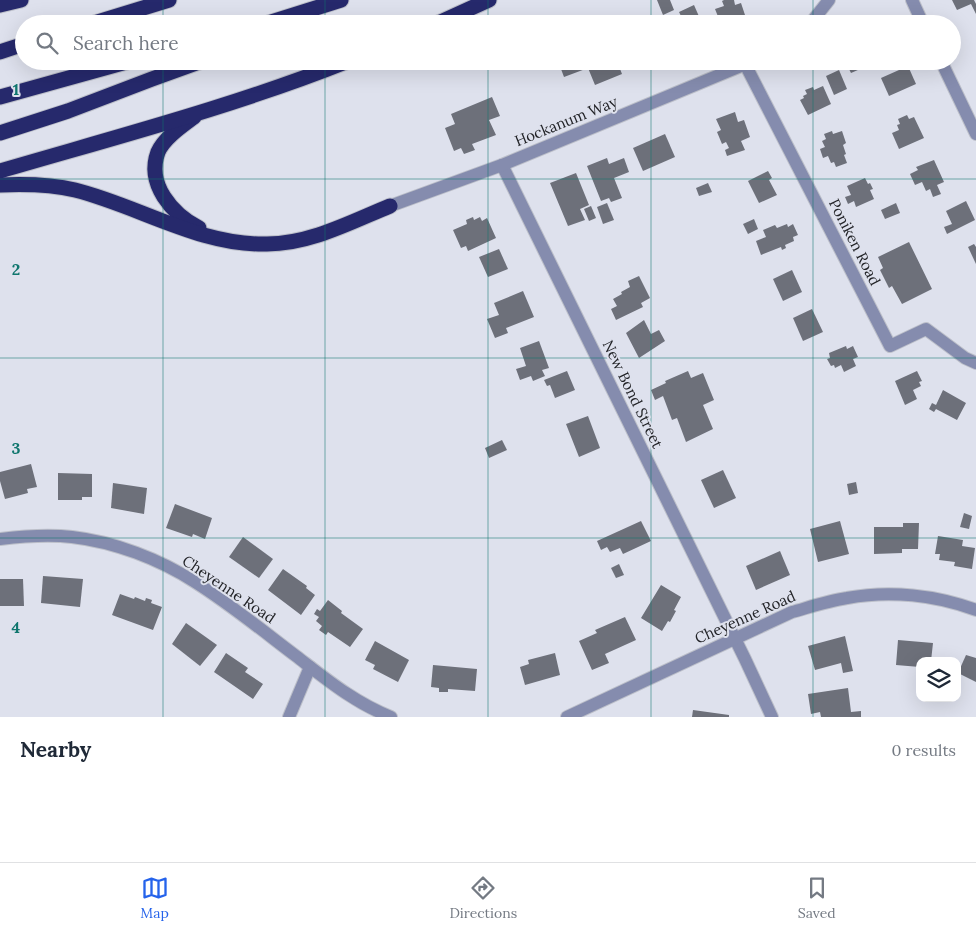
<!DOCTYPE html>
<html lang="en">
<head>
<meta charset="utf-8">
<style>
  body { margin:0; font-family:Lora,serif; background:#f6f6f7; color:#1f2937 }
  .controls { position:absolute; right:15px; bottom:15px; display:grid; overflow:hidden; border-radius:10px; box-shadow:0 5px 20px #0002 }
  .controls button { width:45px; height:45px; display:grid; place-items:center; padding:0; border:0; border-bottom:1px solid #e0e1e3; background:#fff; color:#1f2937; font:25px sans-serif }
  .list { margin:0; padding:0; list-style:none }
  h2 { display:flex; justify-content:space-between; align-items:center; height:65px; margin:0; padding:0 20px; font-size:21px }
  h2 small { font-size:16px; font-weight:400; color:#747a83 }
  .icon { flex:none; width:28px; height:28px; fill:none; stroke:currentColor; stroke-width:2; stroke-linecap:round; stroke-linejoin:round }
  .map { position:relative; flex:none; width:976px; height:717px; overflow:hidden }
  .search { position:absolute; background:#fff; box-shadow:0 5px 20px #0002; left:15px; right:15px; top:15px; height:55px; display:flex; align-items:center; gap:12px; box-sizing:border-box; padding:0 18px; border-radius:28px; color:#747a83; font-size:19px }
  .sheet { height:145px; background:#fff }
  nav { display:flex; justify-content:space-around; align-items:center; box-sizing:border-box; height:70px; border-top:1px solid #e0e1e3; background:#fff; font-size:14px; color:#747a83 }
  nav a { display:grid; justify-items:center; gap:2px }
  nav .on { color:#2563eb }
  .map>svg:first-child { display:block }
  .building { fill:#6d707a }
  .lines { fill:none; stroke-linecap:round; stroke-linejoin:round }
  .minor-casing { stroke:#bcbfc9; stroke-width:14 }
  .highway-casing { stroke:#bcbfc9; stroke-width:17 }
  .minor { stroke:#858cae; stroke-width:12 }
  .highway { stroke:#26296c; stroke-width:15 }
  .grid { fill:none; stroke:#0f766e; stroke-width:1; stroke-opacity:0.55 }
  .labels { text-anchor:middle; dominant-baseline:central; stroke-width:4; stroke-linejoin:round; paint-order:stroke }
  .street-label { font-size:15px; fill:#222327; stroke:#dee1ed }
  .grid-label { font-size:16px; text-anchor:middle; font-weight:bold; fill:#0f766e; stroke:#dee1ed; stroke-width:4; stroke-linejoin:round; paint-order:stroke }
</style>
</head>
<body>
<div class="map">
<svg width="976" height="717" viewBox="0 0 976 717">
  <rect width="100%" height="100%" fill="#dee1ed"/>
  <!-- building -->
  <g class="building">
    <polygon points="657,0 670,0 674,10 663,15"/>
    <polygon points="724,0 734,0 735,5 741,3 745,15 740,17 743,24 721,24 715,9 724,6 722,1"/>
    <polygon points="952,0 974,0 976,4 976,14 971,4 957,10"/>
    <polygon points="694,5 701,21 705,19 708,24 685,24 679,12"/>
    <polygon points="877,17 878,21 881,20 883,24 871,24 869,20"/>
    <polygon points="558,61 617,61 622,74 595,85 588,68 564,77"/>
    <polygon points="845,61 865,61 867,66 851,73"/>
    <polygon points="908,66 916,84 889,96 881,78"/>
    <polygon points="839,70 847,89 834,95 826,76"/>
    <polygon points="823,86 831,104 808,115 800,100 804,98 803,96 807,94 805,90 813,87 814,90"/>
    <polygon points="492,97 500,116 489,120 496,135 472,144 475,150 464,154 461,148 454,151 445,128 455,124 451,114"/>
    <polygon points="735,112 738,122 744,120 750,137 741,141 745,150 727,156 725,150 729,148 726,142 722,144 717,132 721,130 716,119"/>
    <polygon points="907,115 909,119 914,117 924,138 899,149 892,133 899,130 897,125 900,124 898,119"/>
    <polygon points="832,131 833,134 842,131 846,143 843,145 846,154 844,155 847,163 836,167 834,162 831,163 828,156 823,158 820,149 825,147 822,141 826,139 824,134"/>
    <polygon points="665,134 675,157 643,171 633,148"/>
    <polygon points="607,158 609,164 624,158 629,172 614,178 622,198 611,202 609,198 601,201 587,166"/>
    <polygon points="934,160 944,182 937,185 941,194 933,197 930,189 926,191 922,182 915,185 910,174 918,170 916,167"/>
    <polygon points="768,171 772,178 769,180 777,195 759,203 748,181"/>
    <polygon points="576,173 589,205 580,209 585,220 568,226 550,183"/>
    <polygon points="865,178 868,184 870,183 873,189 870,190 874,199 856,207 854,201 848,204 845,197 851,195 847,186"/>
    <polygon points="708,183 712,192 699,196 696,188"/>
    <polygon points="966,201 975,220 947,234 944,227 952,224 946,211"/>
    <polygon points="607,203 614,220 603,224 597,207"/>
    <polygon points="896,203 900,213 885,219 881,210"/>
    <polygon points="591,206 596,218 589,221 584,209"/>
    <polygon points="473,217 474,220 480,217 482,221 487,218 496,238 468,251 466,246 461,248 453,230 467,224 466,220"/>
    <polygon points="754,219 758,229 748,234 743,224"/>
    <polygon points="787,224 788,227 793,224 798,235 793,237 794,241 785,245 786,248 782,250 781,247 761,255 756,241 766,237 763,230 775,225 777,228"/>
    <polygon points="909,242 932,289 902,304 892,286 889,288 880,270 883,268 878,257"/>
    <polygon points="974,244 976,247 976,264 968,247"/>
    <polygon points="499,249 508,269 488,277 479,257"/>
    <polygon points="792,270 802,292 783,301 773,279"/>
    <polygon points="639,276 650,298 641,303 643,307 616,320 611,309 617,306 613,299 622,294 621,292 630,287 628,281"/>
    <polygon points="523,291 534,317 506,328 508,333 495,338 487,319 499,315 494,303"/>
    <polygon points="812,309 823,332 803,341 793,318"/>
    <polygon points="644,320 651,334 659,330 665,341 639,358 626,333"/>
    <polygon points="539,341 549,368 542,370 545,376 533,381 531,376 520,380 516,369 526,366 520,348"/>
    <polygon points="846,346 847,349 853,346 858,357 853,359 856,366 844,372 841,365 835,368 834,365 831,366 827,359 830,358 829,353"/>
    <polygon points="567,371 575,390 555,398 550,385 547,386 544,380"/>
    <polygon points="688,371 691,378 703,373 714,400 703,405 713,429 686,442 677,418 672,420 663,396 655,400 651,390 666,383 665,381"/>
    <polygon points="917,371 922,381 919,382 921,386 913,390 917,399 905,405 895,381"/>
    <polygon points="943,390 966,403 957,420 936,409 934,412 929,409 932,403 936,405"/>
    <polygon points="588,416 600,448 579,457 566,424"/>
    <polygon points="502,440 507,450 489,458 485,448"/>
    <polygon points="31,464 37,487 27,489 28,493 5,499 0,481 0,472"/>
    <polygon points="723,470 736,498 714,508 701,480"/>
    <polygon points="58,473 92,474 92,497 82,497 82,500 58,500"/>
    <polygon points="856,482 858,493 849,495 847,484"/>
    <polygon points="113,483 147,488 144,514 111,508"/>
    <polygon points="175,504 212,518 205,539 193,534 192,537 166,528"/>
    <polygon points="964,513 972,516 969,529 960,527"/>
    <polygon points="641,521 651,541 623,554 620,548 610,552 607,547 601,550 597,541"/>
    <polygon points="840,521 849,554 818,562 810,529"/>
    <polygon points="903,523 919,523 918,549 902,549 902,553 874,554 874,527 903,527"/>
    <polygon points="938,536 963,540 962,546 975,548 972,569 954,566 955,562 939,560 940,554 935,554"/>
    <polygon points="243,537 273,559 259,578 229,557"/>
    <polygon points="780,551 790,575 756,590 746,566"/>
    <polygon points="619,564 624,575 616,578 611,568"/>
    <polygon points="283,569 307,586 306,588 315,595 301,615 268,590"/>
    <polygon points="43,576 83,579 80,607 41,603"/>
    <polygon points="0,579 23,579 24,606 0,606"/>
    <polygon points="661,585 681,597 674,610 676,611 670,622 668,621 662,631 641,618"/>
    <polygon points="120,594 134,599 135,597 145,601 146,598 152,600 151,603 162,607 153,630 112,615"/>
    <polygon points="328,600 342,611 341,613 363,629 350,647 328,632 326,635 319,630 322,626 316,621 319,617 314,614 317,609 320,611"/>
    <polygon points="625,617 636,640 605,654 609,663 592,670 579,641 597,633 595,630"/>
    <polygon points="186,623 217,645 200,666 172,644"/>
    <polygon points="845,636 853,671 843,673 841,663 815,670 808,646"/>
    <polygon points="898,640 933,643 931,661 920,661 920,667 896,665"/>
    <polygon points="375,641 409,660 398,682 373,669 375,665 365,660"/>
    <polygon points="226,653 248,668 245,672 263,684 253,699 214,672"/>
    <polygon points="555,653 560,675 525,685 520,667 529,664 528,660"/>
    <polygon points="966,655 976,658 976,682 958,673"/>
    <polygon points="433,665 477,669 475,691 448,689 448,692 439,692 439,688 431,687"/>
    <polygon points="848,688 851,712 861,711 861,717 821,717 820,712 811,714 808,694"/>
    <polygon points="693,710 729,715 729,717 692,717"/>
  </g>
  <g class="lines">
    <!-- minor casing -->
    <g class="minor-casing">
      <g id="minor">
        <polyline points="912,0 923,24"/>
        <polyline points="810,24 829,0"/>
        <polyline points="941,61 976,134"/>
        <polyline points="745,64 890,346 926,329 965,358 976,363"/>
        <polyline points="502,165 745,659 772,717"/>
        <polyline points="390,206 502,165 753,61"/>
        <path d="M0 539C24 536 48 534 72 537 115 542 159 559 195 582 230 604 263 631 296 656 326 679 355 703 391 717"/>
        <polyline points="289,717 310,667"/>
        <path d="M567 717 792 612C810 607 828 601 847 598 890 590 936 595 976 610"/>
      </g>
    </g>
    <!-- highway casing -->
    <g class="highway-casing">
      <g id="highway">
        <polyline points="0,5 21,0"/>
        <polyline points="91,24 169,0"/>
        <polyline points="265,24 341,0"/>
        <polyline points="436,24 489,0"/>
        <polyline points="0,52 24,44"/>
        <polyline points="0,97 130,61"/>
        <path d="M194 117C182 126 164 138 158 152 146 184 172 214 199 228"/>
        <polyline points="0,133 68,111 152,79 202,61"/>
        <path d="M0 171C116 137 235 106 348 61"/>
        <path d="M0 185C25 184 50 184 75 190 139 206 200 246 267 244 310 244 351 222 390 206"/>
      </g>
    </g>
    <!-- minor -->
    <use href="#minor" class="minor"/>
    <!-- highway -->
    <use href="#highway" class="highway"/>
  </g>
  <!-- grid -->
  <path class="grid" d="M163 0V24M325 0V24M488 0V24M651 0V24M813 0V24M163 61V717M325 61V717M488 61V717M651 61V717M813 61V717M0 179H976M0 358H976M0 538H976"/>
  <g class="labels">
    <!-- street labels -->
    <g class="street-label">
      <text transform="translate(566 121) rotate(-22)">Hockanum Way</text>
      <text transform="translate(855 242) rotate(63)">Poniken Road</text>
      <text transform="translate(633 394) rotate(64)">New Bond Street</text>
      <text transform="translate(229 589) rotate(34)">Cheyenne Road</text>
      <text transform="translate(745 617) rotate(-24)">Cheyenne Road</text>
    </g>
  </g>
  <g class="grid-label">
    <text x="16" y="95">1</text>
    <text x="16" y="275">2</text>
    <text x="16" y="454">3</text>
    <text x="16" y="633">4</text>
  </g>
</svg>
<div class="controls">
<button><svg class="icon" aria-label="layers" viewBox="0 0 24 24"><path d="M12 4l9 5-9 5-9-5zM3 14l9 5 9-5"/></svg></button>
</div>
<div class="search"><svg class="icon" aria-label="search" viewBox="0 0 24 24"><circle cx="10" cy="10" r="6"/><path d="M15 15l6 6"/></svg>Search here</div>
</div>
<section class="sheet">
<h2>Nearby<small>0 results</small></h2>
<ul class="list">
</ul>
</section>
<nav>
<a class="on"><svg class="icon" aria-label="map" viewBox="0 0 24 24"><path d="M3 6l6-2 6 2 6-2v14l-6 2-6-2-6 2zM9 4v14M15 6v14"/></svg>Map</a>
<a><svg class="icon" aria-label="directions" viewBox="0 0 24 24"><path d="M12 3l9 9-9 9-9-9zM9 14v-3h6M13 9l2 2-2 2"/></svg>Directions</a>
<a><svg class="icon" aria-label="saved" viewBox="0 0 24 24"><path d="M7 4h10v16l-5-4-5 4z"/></svg>Saved</a>
</nav>
</body>
</html>
